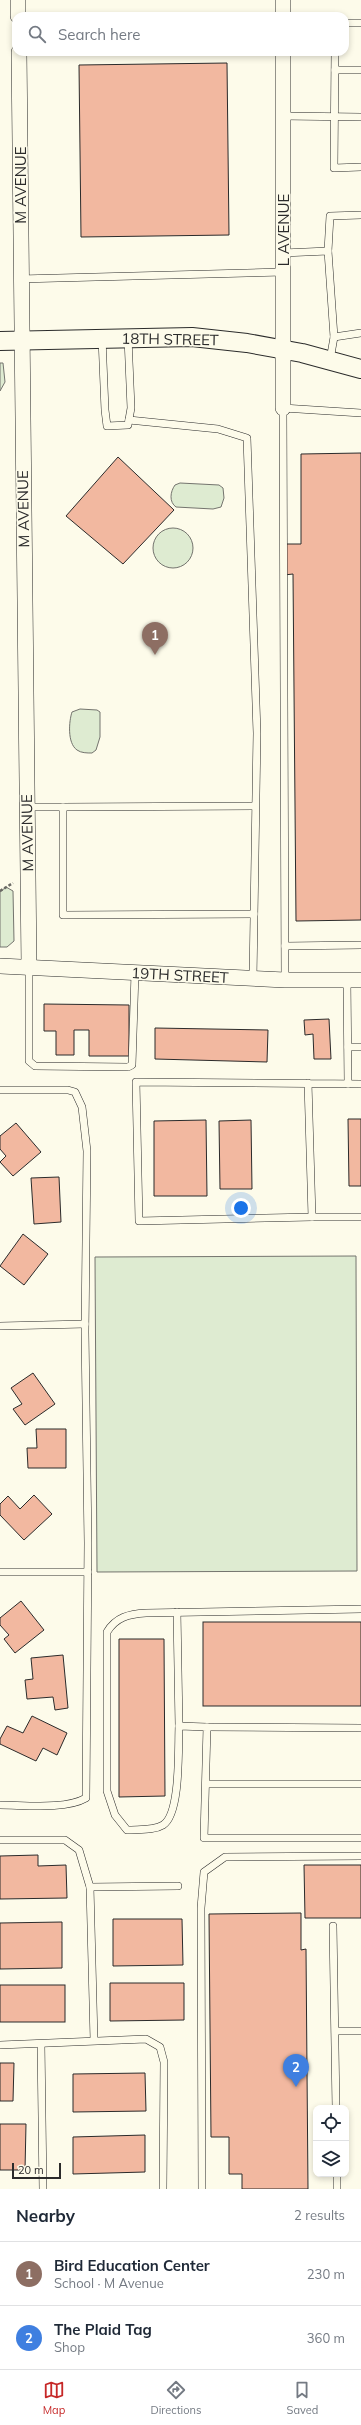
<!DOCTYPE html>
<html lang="en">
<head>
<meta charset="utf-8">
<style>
  body { margin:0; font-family:Mulish,sans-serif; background:#f6f6f7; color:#1f2937 }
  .controls { position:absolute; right:12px; bottom:12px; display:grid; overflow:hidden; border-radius:8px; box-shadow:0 2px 6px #0003 }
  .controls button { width:36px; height:36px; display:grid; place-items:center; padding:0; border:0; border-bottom:1px solid #e0e1e3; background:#fff; color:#1f2937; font:20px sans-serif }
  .scale { position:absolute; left:12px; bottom:10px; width:49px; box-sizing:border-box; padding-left:4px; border:2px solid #2b2b2b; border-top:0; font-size:11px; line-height:14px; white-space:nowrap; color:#2b2b2b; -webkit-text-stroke:3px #fdfbea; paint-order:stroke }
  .you { position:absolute; left:241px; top:1208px; width:14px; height:14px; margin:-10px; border:3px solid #fff; border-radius:50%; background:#1a73e8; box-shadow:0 0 0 6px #1a73e833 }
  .badge { display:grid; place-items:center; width:26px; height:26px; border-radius:50%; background:#c62828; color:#fff; font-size:13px; font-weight:700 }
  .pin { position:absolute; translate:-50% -33px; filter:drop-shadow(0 1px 2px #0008) }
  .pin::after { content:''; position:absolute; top:21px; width:14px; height:12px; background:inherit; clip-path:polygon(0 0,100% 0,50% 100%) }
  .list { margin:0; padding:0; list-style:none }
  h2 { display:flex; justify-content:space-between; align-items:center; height:52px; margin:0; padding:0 16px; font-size:17px }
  h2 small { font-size:13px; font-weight:400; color:#747a83 }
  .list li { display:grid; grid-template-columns:26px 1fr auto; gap:12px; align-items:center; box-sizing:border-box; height:64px; padding:0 16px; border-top:1px solid #e0e1e3 }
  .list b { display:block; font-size:15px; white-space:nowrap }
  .list p { margin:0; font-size:13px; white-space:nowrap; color:#747a83 }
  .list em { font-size:13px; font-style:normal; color:#747a83 }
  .icon { flex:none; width:22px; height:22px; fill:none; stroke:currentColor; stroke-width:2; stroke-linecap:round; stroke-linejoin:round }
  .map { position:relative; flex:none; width:361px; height:2189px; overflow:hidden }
  .search { position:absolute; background:#fff; box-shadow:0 2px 6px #0003; left:12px; right:12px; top:12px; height:44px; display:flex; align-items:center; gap:10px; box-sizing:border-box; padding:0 14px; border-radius:12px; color:#747a83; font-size:15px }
  .sheet { height:180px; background:#fff }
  nav { display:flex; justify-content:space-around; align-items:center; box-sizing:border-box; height:56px; border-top:1px solid #e0e1e3; background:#fff; font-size:11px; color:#747a83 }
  nav a { display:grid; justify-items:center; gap:2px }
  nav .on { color:#c62828 }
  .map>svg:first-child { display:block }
  .green { fill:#deebd1; stroke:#74746e }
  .building { fill:#f2b8a0; stroke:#2b2b2b }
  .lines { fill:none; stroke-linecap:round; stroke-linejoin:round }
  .service-casing { stroke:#2b2b2b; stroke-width:8 }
  .minor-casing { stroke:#2b2b2b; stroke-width:16 }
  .tertiary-casing { stroke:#2b2b2b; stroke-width:20 }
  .path { stroke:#6a6964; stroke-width:2.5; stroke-dasharray:3 2; stroke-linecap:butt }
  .service { stroke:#fdfbea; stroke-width:7 }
  .minor { stroke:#fdfbea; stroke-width:15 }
  .tertiary { stroke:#fdfbea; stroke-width:18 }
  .labels { text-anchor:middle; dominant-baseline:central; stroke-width:3; stroke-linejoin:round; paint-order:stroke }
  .street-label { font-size:15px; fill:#2b2b2b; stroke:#fdfbea }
</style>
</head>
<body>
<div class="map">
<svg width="361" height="2189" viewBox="0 0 361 2189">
  <rect width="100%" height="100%" fill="#fdfbea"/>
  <!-- green -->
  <g class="green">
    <polygon points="0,363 3,363 5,382 0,391"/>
    <path d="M180 483 219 485 223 488 224 498 221 507 213 509 176 507C169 502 170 492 175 485Z"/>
    <circle cx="173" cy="548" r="20"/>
    <path d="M80 709 97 710 100 712V737L96 750 92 753C87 753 81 753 77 750 67 743 69 721 72 712Z"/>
    <polygon points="6,887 13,891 14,941 7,947 0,947 0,892"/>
    <polygon points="356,1256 357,1571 97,1572 95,1257"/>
  </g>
  <!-- building -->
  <g class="building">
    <polygon points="227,63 229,235 81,237 79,65"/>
    <polygon points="361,453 361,920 296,921 293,574 284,575 284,544 301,544 301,454"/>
    <polygon points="118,457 174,510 123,564 66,516"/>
    <polygon points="44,1004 129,1005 129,1056 89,1056 89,1030 74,1030 74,1055 56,1055 56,1031 44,1031"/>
    <polygon points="329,1019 331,1059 314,1059 313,1034 305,1035 304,1020"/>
    <polygon points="155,1028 268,1030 267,1062 155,1059"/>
    <polygon points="348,1119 361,1119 361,1186 349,1186"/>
    <polygon points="206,1120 207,1196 154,1196 154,1121"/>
    <polygon points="251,1120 252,1189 220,1189 219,1121"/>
    <polygon points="16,1123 41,1152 13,1176 0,1162 6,1156 0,1149 0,1136"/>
    <polygon points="59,1177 61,1222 34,1224 31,1178"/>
    <polygon points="23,1234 48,1254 24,1285 0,1266"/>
    <polygon points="33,1373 55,1404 25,1425 13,1409 22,1404 11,1388"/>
    <polygon points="36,1429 66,1429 66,1468 28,1468 27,1448 37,1448"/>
    <polygon points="34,1495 52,1514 24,1540 0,1515 0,1504 8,1496 20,1509"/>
    <polygon points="21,1601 44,1630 15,1653 4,1639 9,1635 0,1625 0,1618"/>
    <rect x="203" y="1622" width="158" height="84"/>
    <polygon points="119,1639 164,1639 165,1796 119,1797"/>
    <polygon points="63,1655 68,1708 55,1710 53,1697 27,1699 25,1680 33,1679 31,1658"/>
    <polygon points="32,1716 67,1733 57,1755 43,1748 36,1761 0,1744 0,1739 7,1726 23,1733"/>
    <polygon points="38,1855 38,1866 66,1865 67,1898 0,1899 0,1856"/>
    <polygon points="304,1865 361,1865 361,1918 305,1918"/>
    <polygon points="301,1913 301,1950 306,1949 308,2189 242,2189 242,2174 229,2174 229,2137 211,2137 209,1914"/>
    <polygon points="113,1919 182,1919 183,1965 113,1966"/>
    <polygon points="62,1922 62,1968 0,1969 0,1923"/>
    <polygon points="110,1983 184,1983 184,2020 110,2021"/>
    <rect x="0" y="1985" width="65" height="37"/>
    <polygon points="0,2063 14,2063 13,2101 0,2101"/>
    <polygon points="145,2073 146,2111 73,2112 73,2074"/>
    <polygon points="0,2124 26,2124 25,2170 0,2170"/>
    <polygon points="145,2135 145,2172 73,2174 73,2137"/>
  </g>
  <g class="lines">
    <!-- service casing -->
    <g class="service-casing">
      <g id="service">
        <polyline points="345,23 361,23"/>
        <polyline points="335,52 334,168 361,167"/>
        <polyline points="335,70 361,70"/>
        <polyline points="283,116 361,117"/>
        <polyline points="328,251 330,216 361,215"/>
        <polyline points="283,253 328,251 334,337 330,360"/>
        <polyline points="20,279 283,272"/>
        <polyline points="334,337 361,333"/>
        <polyline points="102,338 105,410 107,426 128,425 131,408 128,338"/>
        <polyline points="129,420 218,429 247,438 257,733 253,978"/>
        <polyline points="27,807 63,807"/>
        <polyline points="254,914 63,915 63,807 254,806"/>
        <polyline points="285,946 361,945"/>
        <polyline points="29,966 29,1061 35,1066 128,1067 132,1065 135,973"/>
        <polyline points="285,980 283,408 361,413"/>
        <polyline points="347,980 348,1084"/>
        <polyline points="348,1047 361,1047"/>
        <polyline points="308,1083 312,1217 139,1221 136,1082 361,1084"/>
        <path d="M0 1090H68L75 1092 82 1107 87 1151 85 1332 88 1543 86 1798C65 1810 24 1805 0 1805"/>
        <polyline points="312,1217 361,1217"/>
        <polyline points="0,1326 85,1324"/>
        <polyline points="0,1572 88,1572"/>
        <path d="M361 1609 146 1613C129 1614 116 1617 107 1632V1791L115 1815 127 1830C139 1829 153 1831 163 1825 181 1814 178 1747 179 1726L207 1727 204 1838H361"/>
        <polyline points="177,1612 179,1726"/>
        <polyline points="207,1727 361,1728"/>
        <polyline points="206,1784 361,1784"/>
        <polyline points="0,1840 65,1840 79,1850 90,1887 94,2040"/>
        <polyline points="90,1887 178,1886"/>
        <polyline points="333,1926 336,2108"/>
        <polyline points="336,2031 361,2031"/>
        <polyline points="41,2044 43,2189"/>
        <polyline points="0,2045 146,2039 160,2047 164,2062 163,2189"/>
        <polyline points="337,2174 337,2189"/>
        <polyline points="202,2189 201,1908 204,1872 225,1857 361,1856"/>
      </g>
    </g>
    <!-- minor casing -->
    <g class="minor-casing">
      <g id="minor">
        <polyline points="18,0 18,16"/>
        <polyline points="283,0 283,16"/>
        <polyline points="19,52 29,966"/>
        <polyline points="283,52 283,408"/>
        <polyline points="0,966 285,980 361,980"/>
      </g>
    </g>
    <!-- tertiary casing -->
    <g class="tertiary-casing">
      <polyline id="tertiary" points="0,341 192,337 247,343 302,353 361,369"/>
    </g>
    <!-- path -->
    <polyline class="path" points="0,891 13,883"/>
    <!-- service -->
    <use href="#service" class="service"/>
    <!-- minor -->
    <use href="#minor" class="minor"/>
    <!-- tertiary -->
    <use href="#tertiary" class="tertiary"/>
  </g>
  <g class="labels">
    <!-- street labels -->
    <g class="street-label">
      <text transform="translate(20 185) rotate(-90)">M AVENUE</text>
      <text transform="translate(283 230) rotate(-90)">L AVENUE</text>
      <text transform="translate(170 339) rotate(1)">18TH STREET</text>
      <text transform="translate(23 509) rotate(-91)">M AVENUE</text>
      <text transform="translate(27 833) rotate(-91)">M AVENUE</text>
      <text transform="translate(180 975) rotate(3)">19TH STREET</text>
    </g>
  </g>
</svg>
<div class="controls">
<button><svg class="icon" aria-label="locate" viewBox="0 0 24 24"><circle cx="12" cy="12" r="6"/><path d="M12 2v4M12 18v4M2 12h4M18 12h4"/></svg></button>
<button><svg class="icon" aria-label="layers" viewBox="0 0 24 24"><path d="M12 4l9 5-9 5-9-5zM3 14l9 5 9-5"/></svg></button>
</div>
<div class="scale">20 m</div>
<div class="you"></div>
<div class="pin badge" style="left:155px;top:655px;background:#8d6e63">1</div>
<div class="pin badge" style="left:296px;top:2087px;background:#3f7fe0">2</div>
<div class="search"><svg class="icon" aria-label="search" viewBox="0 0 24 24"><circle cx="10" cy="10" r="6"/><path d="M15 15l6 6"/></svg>Search here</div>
</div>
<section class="sheet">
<h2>Nearby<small>2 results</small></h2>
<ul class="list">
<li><span class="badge" style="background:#8d6e63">1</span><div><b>Bird Education Center</b><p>School · M Avenue</p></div><em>230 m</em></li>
<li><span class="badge" style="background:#3f7fe0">2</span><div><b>The Plaid Tag</b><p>Shop</p></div><em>360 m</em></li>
</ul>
</section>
<nav>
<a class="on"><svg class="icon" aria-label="map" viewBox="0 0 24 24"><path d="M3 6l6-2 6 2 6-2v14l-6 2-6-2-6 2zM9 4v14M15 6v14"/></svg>Map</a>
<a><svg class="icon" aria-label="directions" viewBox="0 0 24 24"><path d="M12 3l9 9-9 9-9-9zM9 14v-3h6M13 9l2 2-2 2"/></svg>Directions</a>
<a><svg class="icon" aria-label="saved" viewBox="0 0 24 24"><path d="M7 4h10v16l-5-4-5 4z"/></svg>Saved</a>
</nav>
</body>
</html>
